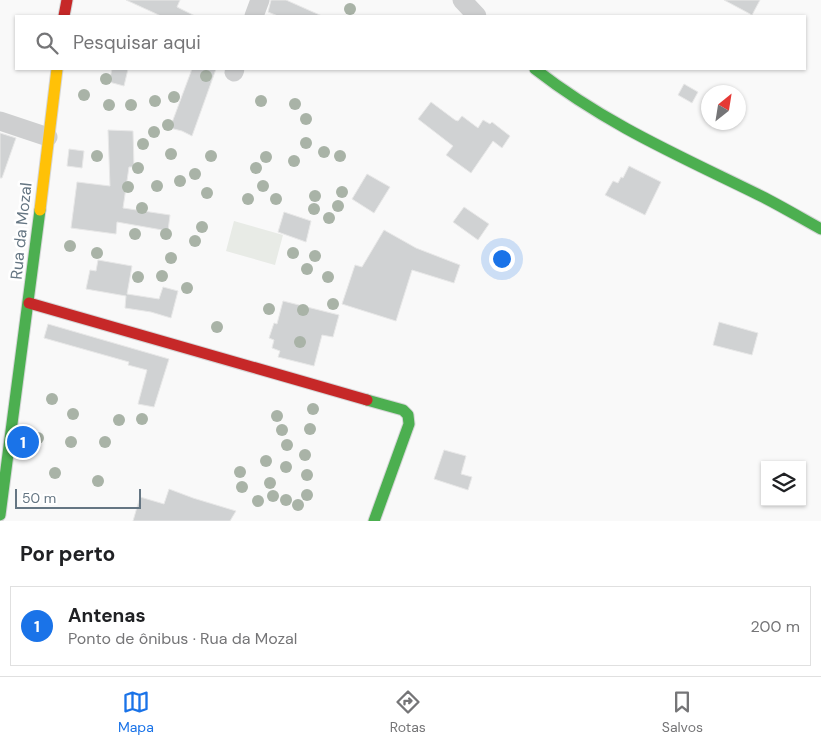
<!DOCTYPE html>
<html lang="pt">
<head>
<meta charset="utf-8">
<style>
  body { margin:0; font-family:"DM Sans",sans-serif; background:#f2f2f2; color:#202124 }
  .controls { position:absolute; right:15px; bottom:15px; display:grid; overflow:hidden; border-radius:0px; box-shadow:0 1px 4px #0004 }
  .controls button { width:45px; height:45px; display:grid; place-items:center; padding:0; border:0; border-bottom:1px solid #e0e0e0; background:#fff; color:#202124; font:25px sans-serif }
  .compass { position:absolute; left:701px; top:85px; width:45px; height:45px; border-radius:50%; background:#fff; box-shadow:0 1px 4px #0004; rotate:30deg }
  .scale { position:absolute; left:15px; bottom:12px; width:126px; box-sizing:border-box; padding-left:5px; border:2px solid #657683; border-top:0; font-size:14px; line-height:18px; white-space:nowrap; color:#657683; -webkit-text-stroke:4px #fff; paint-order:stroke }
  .you { position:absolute; left:501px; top:258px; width:18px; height:18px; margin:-12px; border:4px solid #fff; border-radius:50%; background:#1a73e8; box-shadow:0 0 0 8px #1a73e833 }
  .badge { display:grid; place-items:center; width:32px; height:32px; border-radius:50%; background:#1a73e8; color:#fff; font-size:16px; font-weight:700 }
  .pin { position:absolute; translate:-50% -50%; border:2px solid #fff; box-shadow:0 1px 5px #0006 }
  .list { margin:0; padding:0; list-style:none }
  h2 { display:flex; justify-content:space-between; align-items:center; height:65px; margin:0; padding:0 20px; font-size:21px }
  h2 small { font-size:16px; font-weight:400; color:#757577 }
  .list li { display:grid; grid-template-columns:32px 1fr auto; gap:15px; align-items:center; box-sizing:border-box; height:80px; margin:0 10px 10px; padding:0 10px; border:1px solid #e0e0e0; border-radius:0px }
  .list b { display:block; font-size:19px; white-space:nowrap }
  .list p { margin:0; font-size:16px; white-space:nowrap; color:#757577 }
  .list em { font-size:16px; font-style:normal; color:#757577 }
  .icon { flex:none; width:28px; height:28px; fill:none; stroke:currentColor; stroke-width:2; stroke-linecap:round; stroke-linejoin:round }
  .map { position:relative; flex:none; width:821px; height:521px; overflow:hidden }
  .search { position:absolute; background:#fff; box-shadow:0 1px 4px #0004; left:15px; right:15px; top:15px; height:55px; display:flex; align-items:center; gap:12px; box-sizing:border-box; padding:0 18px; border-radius:0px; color:#757577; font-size:19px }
  .sheet { height:155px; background:#fff }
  nav { display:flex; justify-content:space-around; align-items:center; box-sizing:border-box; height:70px; border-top:1px solid #e0e0e0; background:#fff; font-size:14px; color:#757577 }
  nav a { display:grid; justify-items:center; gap:2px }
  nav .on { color:#1a73e8 }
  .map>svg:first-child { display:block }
  .green { fill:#e8ebe6 }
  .building { fill:#d0d2d3; stroke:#e8e8e8 }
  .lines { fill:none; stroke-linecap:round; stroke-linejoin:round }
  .fast-casing { stroke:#d5d6d7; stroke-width:13 }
  .slow-casing { stroke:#d5d6d7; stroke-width:13 }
  .jam-casing { stroke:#d5d6d7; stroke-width:13 }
  .street { stroke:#cecfd0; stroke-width:19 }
  .fast { stroke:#4caf50; stroke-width:11 }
  .slow { stroke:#ffc107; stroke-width:11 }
  .jam { stroke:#c62828; stroke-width:11 }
  .tree { fill:#a9b3a7 }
  .labels { text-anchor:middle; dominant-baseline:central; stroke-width:5; stroke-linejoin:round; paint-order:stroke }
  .street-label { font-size:16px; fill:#657683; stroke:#fff }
</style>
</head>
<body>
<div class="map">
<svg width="821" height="521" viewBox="0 0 821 521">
  <rect width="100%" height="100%" fill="#f9f9f9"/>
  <!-- green -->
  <polygon class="green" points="234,221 283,235 275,265 226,251"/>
  <!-- building -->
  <g class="building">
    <polygon points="126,0 180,0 177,7 195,16 161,16"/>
    <polygon points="271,0 286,0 322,16 278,16 268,12"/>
    <polygon points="724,0 760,0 752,15"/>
    <polygon points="112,69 128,69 124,86 109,82"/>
    <polygon points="192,69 216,69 192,136 182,131 170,128"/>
    <polygon points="684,84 698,92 692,103 678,95"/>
    <polygon points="431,102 455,120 458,121 462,116 478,128 483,120 490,124 492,122 510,136 502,148 493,141 471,173 446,155 453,146 418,119"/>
    <polygon points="108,130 133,131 134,167 129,167 123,208 170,215 168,231 117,222 116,234 71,228 77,182 110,186"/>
    <polygon points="0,133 16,138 2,178 0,178"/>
    <polygon points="69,149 84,151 82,168 67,166"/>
    <polygon points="629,166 661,182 645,215 605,195 613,181 618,183 621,177 623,178"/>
    <polygon points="367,174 390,187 374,213 352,199"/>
    <polygon points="464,207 489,224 478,240 453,222"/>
    <polygon points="284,212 311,221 306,242 278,232"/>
    <polygon points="384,230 416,248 460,265 454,283 412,270 396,321 342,304 355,265 362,267"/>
    <polygon points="98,260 132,266 127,294 159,299 163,287 178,291 171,318 151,312 125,308 126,296 86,289 90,270 96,271"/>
    <polygon points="283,301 339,315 333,337 322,335 314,366 278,357 280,351 272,348 274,340 269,338 274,323 277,324"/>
    <polygon points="719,322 758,333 752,355 713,345"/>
    <polygon points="48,324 169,359 154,407 138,404 147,370 128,365 129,362 44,338"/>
    <polygon points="444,450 466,456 461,474 472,477 468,490 434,479"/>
    <polygon points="169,489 193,498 236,511 230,521 133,521 140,497 164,504"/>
  </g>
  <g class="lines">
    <!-- fast casing -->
    <g class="fast-casing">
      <g id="fast">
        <path d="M535 69C607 125 680 156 761 196 781 206 801 218 821 229"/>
        <polyline points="367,400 403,410 408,415 409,424 374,521"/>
        <polyline points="0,515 40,210"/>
      </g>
    </g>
    <!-- slow casing -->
    <g class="slow-casing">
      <polyline id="slow" points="40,210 57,69"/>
    </g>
    <!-- jam casing -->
    <g class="jam-casing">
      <g id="jam">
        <polyline points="64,16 67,0"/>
        <polyline points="29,303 367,400"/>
      </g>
    </g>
    <!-- street -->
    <g class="street">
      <polyline points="462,0 477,16"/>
      <polyline points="254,16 260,0"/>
      <polyline points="234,72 235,69"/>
      <polyline points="0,121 48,137"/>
    </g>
    <!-- fast -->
    <use href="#fast" class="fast"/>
    <!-- slow -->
    <use href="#slow" class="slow"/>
    <!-- jam -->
    <use href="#jam" class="jam"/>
  </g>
  <!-- trees -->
  <g class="tree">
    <circle cx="350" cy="9" r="6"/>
    <circle cx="206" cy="76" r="6"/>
    <circle cx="106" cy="79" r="6"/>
    <circle cx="84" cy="95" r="6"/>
    <circle cx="174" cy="97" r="6"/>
    <circle cx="155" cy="101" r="6"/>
    <circle cx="261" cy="101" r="6"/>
    <circle cx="295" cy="104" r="6"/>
    <circle cx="109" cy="105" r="6"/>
    <circle cx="131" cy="105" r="6"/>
    <circle cx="306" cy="119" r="6"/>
    <circle cx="168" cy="125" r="6"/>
    <circle cx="154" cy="132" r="6"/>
    <circle cx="306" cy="143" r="6"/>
    <circle cx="143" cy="144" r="6"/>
    <circle cx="324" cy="152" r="6"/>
    <circle cx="171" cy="154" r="6"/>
    <circle cx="97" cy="156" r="6"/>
    <circle cx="211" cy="156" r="6"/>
    <circle cx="340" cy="156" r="6"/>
    <circle cx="266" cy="157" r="6"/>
    <circle cx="294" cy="161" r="6"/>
    <circle cx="138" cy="168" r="6"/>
    <circle cx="256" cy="168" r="6"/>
    <circle cx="195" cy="174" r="6"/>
    <circle cx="180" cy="181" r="6"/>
    <circle cx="157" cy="186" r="6"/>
    <circle cx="263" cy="186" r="6"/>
    <circle cx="128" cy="187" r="6"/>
    <circle cx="342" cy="192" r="6"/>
    <circle cx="207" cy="193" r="6"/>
    <circle cx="315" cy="196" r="6"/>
    <circle cx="248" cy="199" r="6"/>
    <circle cx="276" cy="199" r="6"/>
    <circle cx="338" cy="206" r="6"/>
    <circle cx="142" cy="208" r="6"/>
    <circle cx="314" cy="209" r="6"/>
    <circle cx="329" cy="218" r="6"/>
    <circle cx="202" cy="227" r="6"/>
    <circle cx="135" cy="234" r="6"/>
    <circle cx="166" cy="234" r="6"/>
    <circle cx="195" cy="241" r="6"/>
    <circle cx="70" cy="246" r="6"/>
    <circle cx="97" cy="253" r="6"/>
    <circle cx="293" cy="253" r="6"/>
    <circle cx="315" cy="256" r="6"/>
    <circle cx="171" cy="258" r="6"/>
    <circle cx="307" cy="269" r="6"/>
    <circle cx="162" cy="276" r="6"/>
    <circle cx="138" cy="277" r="6"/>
    <circle cx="328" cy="277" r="6"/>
    <circle cx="187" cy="288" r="6"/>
    <circle cx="333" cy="304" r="6"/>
    <circle cx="269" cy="309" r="6"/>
    <circle cx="303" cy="310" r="6"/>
    <circle cx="217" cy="327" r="6"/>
    <circle cx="300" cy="342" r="6"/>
    <circle cx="52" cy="399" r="6"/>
    <circle cx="313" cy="409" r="6"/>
    <circle cx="73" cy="414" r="6"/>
    <circle cx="277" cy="416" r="6"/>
    <circle cx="142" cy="419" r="6"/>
    <circle cx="119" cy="420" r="6"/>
    <circle cx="310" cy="429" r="6"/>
    <circle cx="282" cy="430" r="6"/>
    <circle cx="38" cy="438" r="6"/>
    <circle cx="71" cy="442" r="6"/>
    <circle cx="105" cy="442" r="6"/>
    <circle cx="287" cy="445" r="6"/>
    <circle cx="305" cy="455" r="6"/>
    <circle cx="266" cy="461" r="6"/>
    <circle cx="286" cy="467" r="6"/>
    <circle cx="240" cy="472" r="6"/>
    <circle cx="55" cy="473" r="6"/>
    <circle cx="307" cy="475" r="6"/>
    <circle cx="98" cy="481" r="6"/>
    <circle cx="270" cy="483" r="6"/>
    <circle cx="242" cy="487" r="6"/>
    <circle cx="307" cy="495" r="6"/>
    <circle cx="273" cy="496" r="6"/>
    <circle cx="286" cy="500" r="6"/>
    <circle cx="258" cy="501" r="6"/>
    <circle cx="298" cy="505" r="6"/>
  </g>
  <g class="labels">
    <!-- street labels -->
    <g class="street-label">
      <text transform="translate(21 231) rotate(-84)">Rua da Mozal</text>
    </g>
  </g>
</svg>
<div class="controls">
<button><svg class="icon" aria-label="layers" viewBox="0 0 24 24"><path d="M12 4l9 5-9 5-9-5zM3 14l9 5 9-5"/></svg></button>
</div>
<svg class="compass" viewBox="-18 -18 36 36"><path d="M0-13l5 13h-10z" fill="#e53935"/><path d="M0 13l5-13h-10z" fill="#757577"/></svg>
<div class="scale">50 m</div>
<div class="you"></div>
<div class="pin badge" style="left:23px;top:442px">1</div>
<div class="search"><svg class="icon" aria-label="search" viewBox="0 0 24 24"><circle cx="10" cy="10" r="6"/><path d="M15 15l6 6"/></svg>Pesquisar aqui</div>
</div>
<section class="sheet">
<h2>Por perto<small></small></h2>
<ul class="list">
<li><span class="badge">1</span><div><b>Antenas</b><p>Ponto de ônibus · Rua da Mozal</p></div><em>200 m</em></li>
</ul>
</section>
<nav>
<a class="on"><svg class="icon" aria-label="map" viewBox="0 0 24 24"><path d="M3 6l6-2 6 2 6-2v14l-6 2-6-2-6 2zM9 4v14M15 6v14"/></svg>Mapa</a>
<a><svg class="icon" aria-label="directions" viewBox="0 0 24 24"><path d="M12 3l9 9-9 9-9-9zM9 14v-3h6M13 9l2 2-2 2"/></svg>Rotas</a>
<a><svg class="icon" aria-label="saved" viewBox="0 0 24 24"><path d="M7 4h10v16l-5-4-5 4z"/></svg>Salvos</a>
</nav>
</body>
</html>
